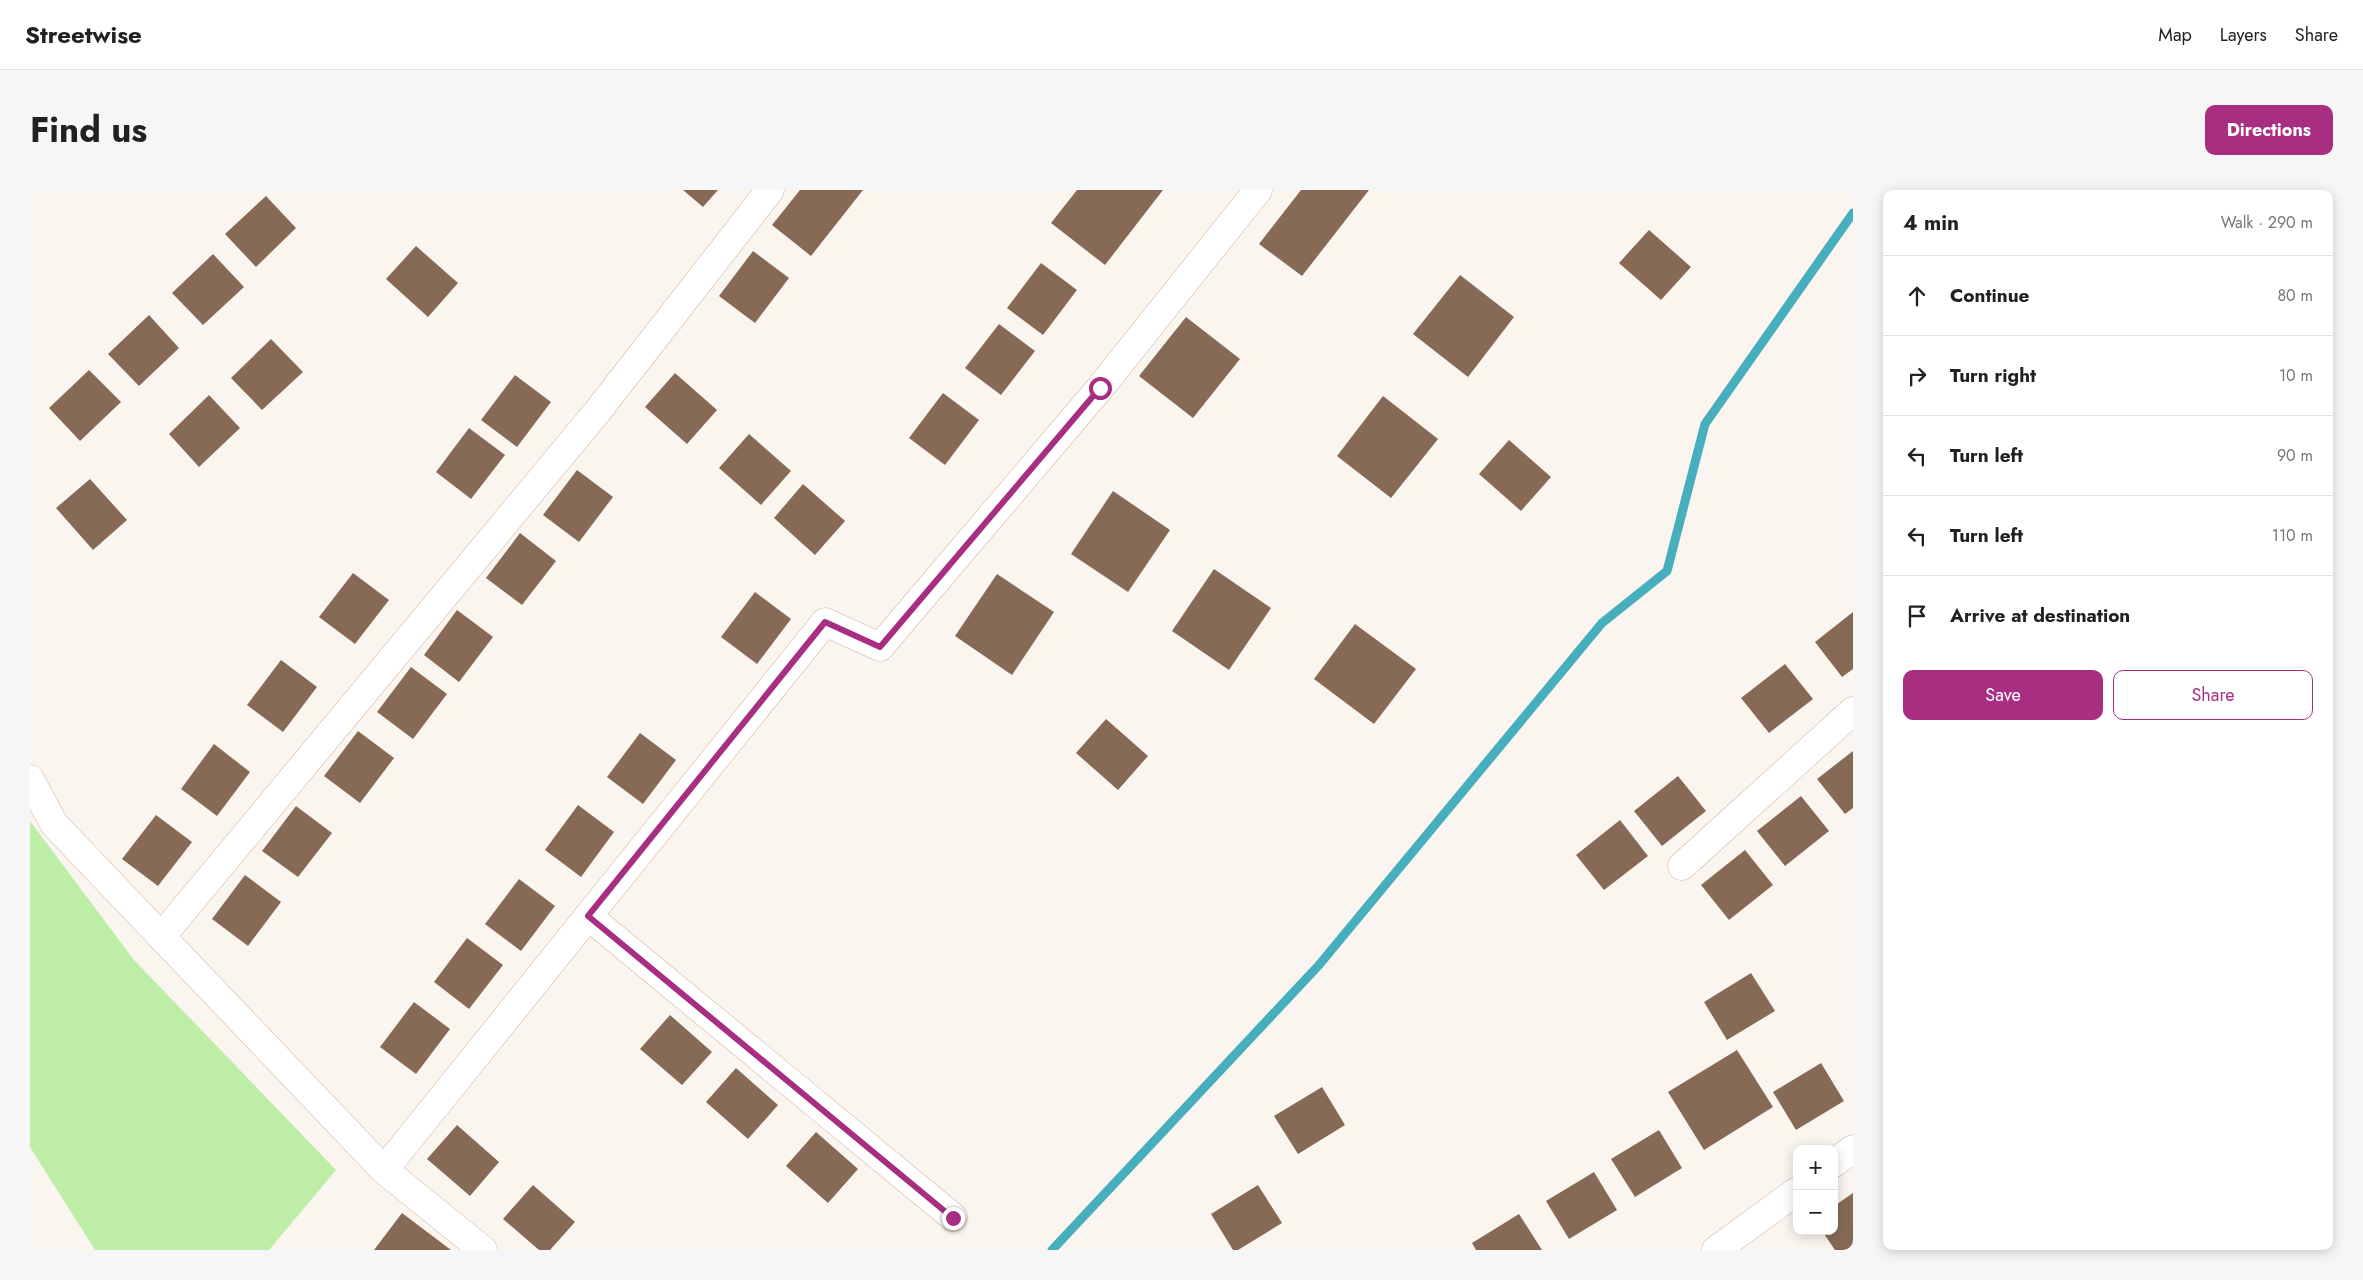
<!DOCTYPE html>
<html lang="en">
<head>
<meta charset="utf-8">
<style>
  body { margin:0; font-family:Jost,sans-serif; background:#f6f6f6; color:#202124 }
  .controls { position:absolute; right:15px; bottom:15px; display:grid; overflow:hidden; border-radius:10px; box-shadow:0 2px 12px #0003 }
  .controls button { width:45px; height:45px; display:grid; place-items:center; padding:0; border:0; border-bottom:1px solid #e0e0e0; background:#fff; color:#202124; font:25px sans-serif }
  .stop { position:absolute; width:15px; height:15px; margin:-11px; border:4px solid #a82e82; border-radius:50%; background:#fff }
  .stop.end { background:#a82e82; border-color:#fff; box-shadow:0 1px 5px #0008 }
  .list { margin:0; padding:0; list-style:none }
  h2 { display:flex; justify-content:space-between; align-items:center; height:65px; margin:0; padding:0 20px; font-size:21px }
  h2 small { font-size:16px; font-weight:400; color:#757577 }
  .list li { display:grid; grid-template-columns:32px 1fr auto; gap:15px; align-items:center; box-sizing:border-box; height:80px; padding:0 20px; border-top:1px solid #e0e0e0 }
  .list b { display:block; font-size:19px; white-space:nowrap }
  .list em { font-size:16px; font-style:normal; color:#757577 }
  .actions { display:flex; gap:10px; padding:15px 20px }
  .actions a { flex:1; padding:11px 0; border:1px solid #a82e82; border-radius:10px; text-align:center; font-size:18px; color:#a82e82 }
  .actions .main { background:#a82e82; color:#fff }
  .icon { flex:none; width:28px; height:28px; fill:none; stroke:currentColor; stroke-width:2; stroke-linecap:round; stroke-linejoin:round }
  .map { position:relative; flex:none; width:1823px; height:1060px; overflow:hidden; border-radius:10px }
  header { display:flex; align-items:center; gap:30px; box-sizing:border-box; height:70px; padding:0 25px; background:#fff; border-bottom:1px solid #e0e0e0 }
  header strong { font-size:24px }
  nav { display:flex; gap:28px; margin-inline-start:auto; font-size:18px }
  .intro { display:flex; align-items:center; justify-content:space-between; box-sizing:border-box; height:120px; padding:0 30px }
  h1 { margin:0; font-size:35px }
  .button { padding:12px 22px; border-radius:10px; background:#a82e82; color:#fff; font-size:18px; font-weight:700 }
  main { display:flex; gap:30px; padding:0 30px }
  aside { flex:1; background:#fff; border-radius:10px; box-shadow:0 2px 12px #0003 }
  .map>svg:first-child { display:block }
  .green { fill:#bdeda6 }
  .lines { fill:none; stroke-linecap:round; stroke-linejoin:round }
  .stream { stroke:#46aebc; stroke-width:9 }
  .building { fill:#876a56 }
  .minor-casing { stroke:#cfb299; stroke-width:29 }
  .minor { stroke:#fff; stroke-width:28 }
  .route { stroke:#a82e82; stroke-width:6 }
</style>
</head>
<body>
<header>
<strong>Streetwise</strong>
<nav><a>Map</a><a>Layers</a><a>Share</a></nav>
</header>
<div class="intro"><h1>Find us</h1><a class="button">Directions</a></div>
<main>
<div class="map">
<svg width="1823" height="1060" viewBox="0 0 1823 1060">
  <rect width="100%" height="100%" fill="#fbf5f0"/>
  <!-- green -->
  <polygon class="green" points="0,631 104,770 306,980 239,1060 65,1060 0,957"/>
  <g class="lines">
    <!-- stream -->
    <polyline class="stream" points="1022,1060 1289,775 1572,433 1637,381 1675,234 1823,23"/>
  </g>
  <!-- building -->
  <g class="building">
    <polygon points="653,0 688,0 673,17"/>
    <polygon points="770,0 833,0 781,66 742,35"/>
    <polygon points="1047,0 1133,0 1075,75 1021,33"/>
    <polygon points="1271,0 1339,0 1272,86 1229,54"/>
    <polygon points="236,6 266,38 226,77 195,44"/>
    <polygon points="1619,40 1661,77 1631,110 1589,73"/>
    <polygon points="386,56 428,93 398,127 356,89"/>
    <polygon points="723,61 759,88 725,133 689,106"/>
    <polygon points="183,64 214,97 173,135 142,103"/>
    <polygon points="1011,73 1047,100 1013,145 977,118"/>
    <polygon points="1430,85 1484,127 1438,187 1383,144"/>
    <polygon points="119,125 149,158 109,196 78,164"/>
    <polygon points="1156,127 1210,169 1163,228 1109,186"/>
    <polygon points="969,134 1005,161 971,205 935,178"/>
    <polygon points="241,149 273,182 232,220 201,188"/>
    <polygon points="59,180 91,212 50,251 19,218"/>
    <polygon points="645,183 687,220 657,254 615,217"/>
    <polygon points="485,185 521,212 487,257 451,230"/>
    <polygon points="913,203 949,230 915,275 879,248"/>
    <polygon points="179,205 210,238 169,277 139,244"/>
    <polygon points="1353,206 1408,249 1361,308 1307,266"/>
    <polygon points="439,238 475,265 441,309 406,282"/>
    <polygon points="719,244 761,281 731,315 689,278"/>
    <polygon points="1479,250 1521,287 1491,321 1449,284"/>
    <polygon points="547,280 583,307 549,352 513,325"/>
    <polygon points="60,289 97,330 63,360 26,318"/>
    <polygon points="773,294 815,331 785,365 744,328"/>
    <polygon points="1083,301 1140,340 1098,402 1041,364"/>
    <polygon points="490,343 526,371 492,415 456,388"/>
    <polygon points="1184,379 1241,418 1199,480 1142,441"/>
    <polygon points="323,383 359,410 325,454 289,427"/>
    <polygon points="967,384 1024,422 982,485 925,446"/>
    <polygon points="725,402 761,429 727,474 691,447"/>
    <polygon points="427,420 463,447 429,492 394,465"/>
    <polygon points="1823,422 1823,479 1812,487 1785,452"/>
    <polygon points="1325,434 1386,479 1344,534 1284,489"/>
    <polygon points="251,470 287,497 253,542 217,515"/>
    <polygon points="1755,474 1783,509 1739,543 1711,508"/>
    <polygon points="381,477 417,504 383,549 347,522"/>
    <polygon points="1076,529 1118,566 1088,600 1046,563"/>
    <polygon points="328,541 364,568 330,613 294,586"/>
    <polygon points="610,543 646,570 613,614 577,587"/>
    <polygon points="184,554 220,582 187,626 151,599"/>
    <polygon points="1823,561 1823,618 1815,624 1787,589"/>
    <polygon points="1648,586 1676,621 1632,656 1604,621"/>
    <polygon points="1771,606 1799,641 1755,676 1727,641"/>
    <polygon points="548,615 584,642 551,687 515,660"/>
    <polygon points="266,616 302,643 268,687 232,661"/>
    <polygon points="126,625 162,652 128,696 92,669"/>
    <polygon points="1590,630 1618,666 1574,700 1546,665"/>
    <polygon points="1715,660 1743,695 1699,730 1671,695"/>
    <polygon points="215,685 251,712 218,756 182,729"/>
    <polygon points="489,689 525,716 491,761 455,734"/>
    <polygon points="437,748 473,775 439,819 404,792"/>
    <polygon points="1721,783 1745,821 1697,850 1674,812"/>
    <polygon points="384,812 420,839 386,884 350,857"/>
    <polygon points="640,825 682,862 652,895 610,859"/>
    <polygon points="1707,860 1743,917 1674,960 1638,902"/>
    <polygon points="1791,873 1814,911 1766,940 1743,902"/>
    <polygon points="706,878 748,915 718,949 676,912"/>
    <polygon points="1292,897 1315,935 1268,964 1244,926"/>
    <polygon points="427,935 469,972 440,1006 397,969"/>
    <polygon points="1629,940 1652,978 1605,1007 1581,969"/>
    <polygon points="786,942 828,979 798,1013 756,976"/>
    <polygon points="1564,982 1587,1020 1539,1049 1516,1011"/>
    <polygon points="503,995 545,1032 520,1060 509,1060 473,1029"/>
    <polygon points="1228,995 1252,1033 1208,1060 1203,1060 1181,1024"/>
    <polygon points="1823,1003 1823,1058 1820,1060 1805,1060 1792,1041 1804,1041 1804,1016"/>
    <polygon points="372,1023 421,1060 344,1060"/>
    <polygon points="1489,1024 1512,1060 1446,1060 1442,1053"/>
  </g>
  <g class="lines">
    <!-- minor casing -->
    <g class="minor-casing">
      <g id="minor">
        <polyline points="0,589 24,634 354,980 453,1060"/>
        <polyline points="1652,676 1823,521"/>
        <polyline points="558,726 923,1027"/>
        <polyline points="131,747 567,222 740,0"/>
        <polyline points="1804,973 1823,959"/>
        <polyline points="354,980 795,432 850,457 1070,198 1228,0"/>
        <polyline points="1686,1060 1767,1001"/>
      </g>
    </g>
    <!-- minor -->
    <use href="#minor" class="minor"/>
  </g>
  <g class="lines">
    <!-- route -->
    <polyline class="route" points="923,1028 558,726 795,432 850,457 1070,198"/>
  </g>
</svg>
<div class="controls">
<button>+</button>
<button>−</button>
</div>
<div class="stop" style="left:1070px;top:198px"></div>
<div class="stop end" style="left:923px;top:1028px"></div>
</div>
<aside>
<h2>4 min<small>Walk · 290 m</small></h2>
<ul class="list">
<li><svg class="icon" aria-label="ahead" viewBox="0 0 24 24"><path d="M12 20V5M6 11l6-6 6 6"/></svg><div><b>Continue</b></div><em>80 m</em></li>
<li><svg class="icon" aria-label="right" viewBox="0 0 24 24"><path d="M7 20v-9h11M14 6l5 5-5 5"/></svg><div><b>Turn right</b></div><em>10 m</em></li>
<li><svg class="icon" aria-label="left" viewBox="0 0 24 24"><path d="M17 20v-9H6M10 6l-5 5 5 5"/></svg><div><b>Turn left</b></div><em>90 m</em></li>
<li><svg class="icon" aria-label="left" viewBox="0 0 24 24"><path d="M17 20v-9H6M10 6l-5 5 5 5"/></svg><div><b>Turn left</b></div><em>110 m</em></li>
<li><svg class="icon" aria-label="arrive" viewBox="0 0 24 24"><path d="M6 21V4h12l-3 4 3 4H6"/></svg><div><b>Arrive at destination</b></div></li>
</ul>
<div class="actions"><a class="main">Save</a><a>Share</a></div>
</aside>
</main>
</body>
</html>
